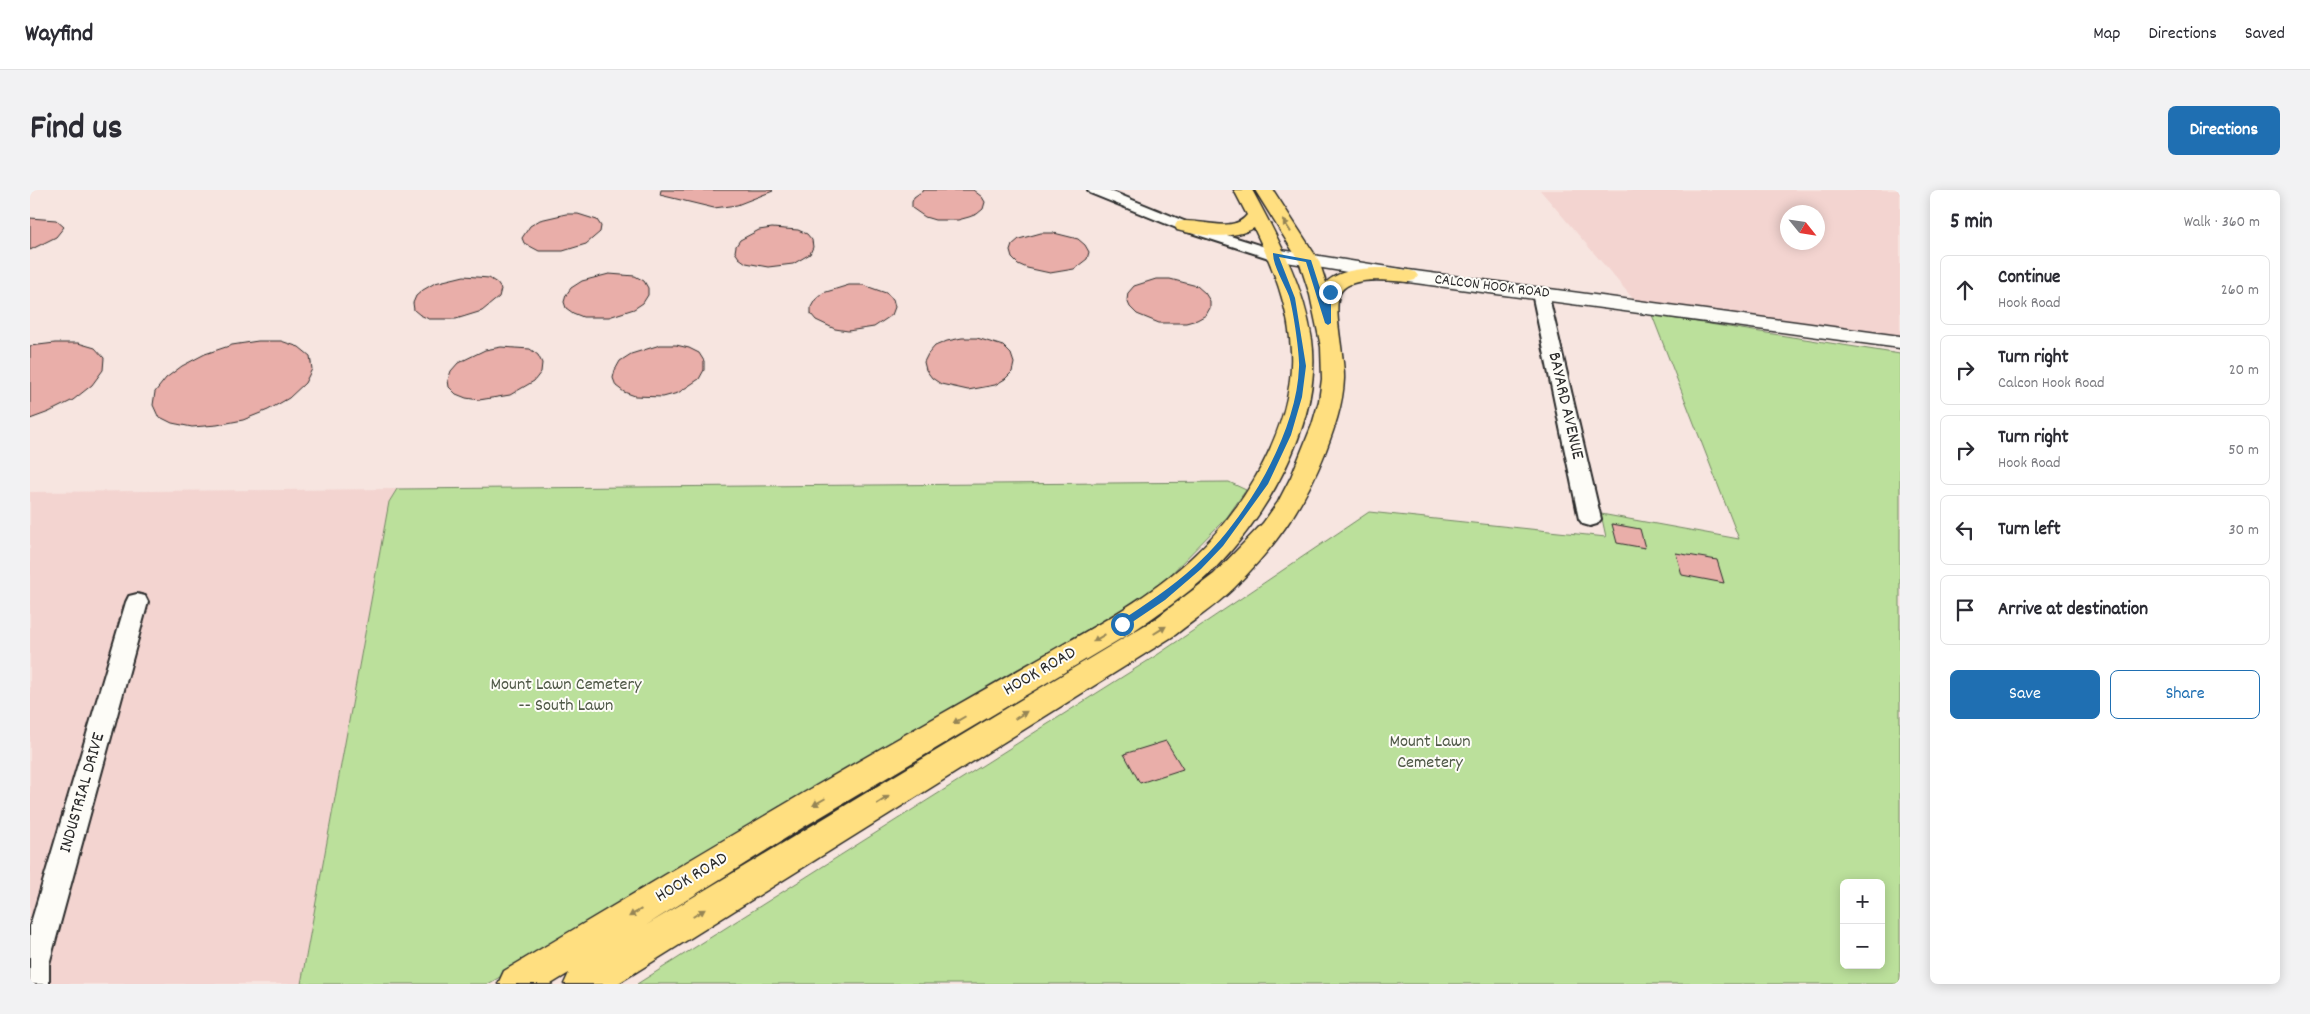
<!DOCTYPE html>
<html lang="en">
<head>
<meta charset="utf-8">
<style>
  body { margin:0; font-family:Dekko,sans-serif; background:#f2f2f3; color:#2b2b33 }
  .controls { position:absolute; right:15px; bottom:15px; display:grid; overflow:hidden; border-radius:8px; box-shadow:0 2px 12px #0003 }
  .controls button { width:45px; height:45px; display:grid; place-items:center; padding:0; border:0; border-bottom:1px solid #e1e1e2; background:#fff; color:#2b2b33; font:25px sans-serif }
  .compass { position:absolute; left:1750px; top:15px; width:45px; height:45px; border-radius:50%; background:#fff; box-shadow:0 2px 12px #0003; rotate:120deg }
  .stop { position:absolute; width:15px; height:15px; margin:-11px; border:4px solid #1f6fb2; border-radius:50%; background:#fff }
  .stop.end { background:#1f6fb2; border-color:#fff; box-shadow:0 1px 5px #0008 }
  .list { margin:0; padding:0; list-style:none }
  h2 { display:flex; justify-content:space-between; align-items:center; height:65px; margin:0; padding:0 20px; font-size:21px }
  h2 small { font-size:16px; font-weight:400; color:#7c7c81 }
  .list li { display:grid; grid-template-columns:32px 1fr auto; gap:15px; align-items:center; box-sizing:border-box; height:70px; margin:0 10px 10px; padding:0 10px; border:1px solid #e1e1e2; border-radius:8px }
  .list b { display:block; font-size:19px; white-space:nowrap }
  .list p { margin:0; font-size:16px; white-space:nowrap; color:#7c7c81 }
  .list em { font-size:16px; font-style:normal; color:#7c7c81 }
  .actions { display:flex; gap:10px; padding:15px 20px }
  .actions a { flex:1; padding:11px 0; border:1px solid #1f6fb2; border-radius:8px; text-align:center; font-size:18px; color:#1f6fb2 }
  .actions .main { background:#1f6fb2; color:#fff }
  .icon { flex:none; width:28px; height:28px; fill:none; stroke:currentColor; stroke-width:2; stroke-linecap:round; stroke-linejoin:round }
  .map { position:relative; flex:none; width:1870px; height:794px; overflow:hidden; border-radius:8px }
  header { display:flex; align-items:center; gap:30px; box-sizing:border-box; height:70px; padding:0 25px; background:#fff; border-bottom:1px solid #e1e1e2 }
  header strong { font-size:24px }
  nav { display:flex; gap:28px; margin-inline-start:auto; font-size:18px }
  .intro { display:flex; align-items:center; justify-content:space-between; box-sizing:border-box; height:120px; padding:0 30px }
  h1 { margin:0; font-size:35px }
  .button { padding:12px 22px; border-radius:8px; background:#1f6fb2; color:#fff; font-size:18px; font-weight:700 }
  main { display:flex; gap:30px; padding:0 30px }
  aside { flex:1; background:#fff; border-radius:8px; box-shadow:0 2px 12px #0003 }
  .map>svg:first-child { display:block }
  .built { fill:#f3d4d0; fill-rule:evenodd }
  .green { fill:#bbe09b; stroke:#738663; fill-rule:evenodd }
  .building { fill:#e9aea9; stroke:#2b2b2b }
  .lines { fill:none; stroke-linecap:round; stroke-linejoin:round }
  .street-casing { stroke:#2b2b2b; stroke-width:4 }
  .secondary-casing { stroke:#2b2b2b; stroke-width:3 }
  .primary-casing { stroke:#2b2b2b; stroke-width:3 }
  .street { fill:#fdfcf7; fill-rule:evenodd }
  .secondary { fill:#fdfcf7; fill-rule:evenodd }
  .primary { fill:#ffdf80; fill-rule:evenodd }
  .oneway { fill:#958556 }
  .route { fill:#1f6fb2 }
  .labels { text-anchor:middle; dominant-baseline:central; stroke-width:4; stroke-linejoin:round; paint-order:stroke }
  .far-street-label { font-size:15px; fill:#2b2b2b; stroke:#fdfcf7 }
  .street-label { font-size:18px; fill:#2b2b2b; stroke:#fdfcf7 }
  .park-label { font-size:18px; fill:#4f5847; stroke:#fdfcf7 }
</style>
</head>
<body>
<header>
<strong>Wayfind</strong>
<nav><a>Map</a><a>Directions</a><a>Saved</a></nav>
</header>
<div class="intro"><h1>Find us</h1><a class="button">Directions</a></div>
<main>
<div class="map">
<svg width="1870" height="794" viewBox="0 0 1870 794">
  <rect width="100%" height="100%" fill="#f7e5e0"/>
  <filter id="ink" filterUnits="userSpaceOnUse"><feTurbulence type="fractalNoise" baseFrequency=".02" numOctaves="2"/><feDisplacementMap in="SourceGraphic" scale="10" xChannelSelector="R" yChannelSelector="G"/><feConvolveMatrix kernelMatrix="1 2 1 2 8 2 1 2 1" color-interpolation-filters="sRGB"/></filter>
  <g filter="url(#ink)">
    <!-- built -->
    <g class="built">
      <path d="M1510 0H1870V147L1772 132 1605 111ZM1758 22H1788V52H1758Z"/>
      <polygon points="367,299 359,312 271,794 0,794 0,302"/>
    </g>
    <!-- green -->
    <g class="green">
      <path d="M1622 125 1870 164V794H607L1127 465 1339 322 1576 347 1571 324 1709 349ZM1814 693H1851V775H1814Z"/>
      <polygon points="1199,292 1216,300 1197,327 1137,388 1092,420 458,794 271,794 359,312 367,299"/>
    </g>
    <!-- building -->
    <g class="building">
      <polygon points="631,0 742,0 743,1 707,15 684,18 630,5"/>
      <polygon points="894,0 943,0 952,7 955,12 953,19 947,24 939,27 928,30 905,30 895,27 882,18 882,12 884,7"/>
      <polygon points="536,24 548,24 567,30 571,36 570,42 556,54 533,61 509,61 494,53 492,48 500,36 510,30"/>
      <polygon points="0,28 26,30 34,37 26,47 0,60"/>
      <polygon points="742,38 768,40 777,44 782,50 783,57 780,64 763,74 738,77 716,73 709,68 705,62 706,56 710,50 729,40"/>
      <polygon points="1011,43 1024,43 1048,49 1055,55 1059,62 1057,69 1044,79 1020,83 997,78 988,74 982,68 980,61 982,55 989,49"/>
      <polygon points="579,84 605,86 614,91 618,98 618,105 613,113 604,119 579,127 553,127 543,123 536,118 534,112 536,105 541,98 552,91"/>
      <polygon points="434,86 459,88 467,93 471,99 469,107 452,121 426,129 399,129 390,125 384,120 383,113 386,106 393,100 405,93"/>
      <polygon points="1126,89 1140,89 1167,96 1175,103 1180,111 1180,118 1176,125 1167,130 1156,133 1129,133 1107,124 1100,117 1097,110 1098,103 1104,96"/>
      <polygon points="819,95 833,95 856,103 863,109 865,117 862,125 844,137 818,141 805,139 786,130 781,124 781,117 785,110 793,103"/>
      <polygon points="932,148 947,148 973,156 981,164 984,173 982,182 975,189 965,195 938,200 911,194 902,188 896,180 894,172 898,164 905,156 917,151"/>
      <polygon points="228,151 251,151 269,157 280,166 282,179 275,193 259,208 238,220 213,230 187,235 162,237 142,233 128,226 123,215 125,202 136,188 152,176 175,164 202,155"/>
      <polygon points="25,153 48,153 65,158 74,168 73,180 62,195 43,210 19,222 0,229 0,156"/>
      <polygon points="630,155 646,155 659,158 669,163 674,171 674,180 669,189 648,203 633,207 605,206 594,202 586,196 583,188 585,180 590,171 601,164"/>
      <polygon points="471,157 500,159 508,165 512,173 511,182 504,191 480,205 449,210 436,208 426,204 419,197 418,190 421,181 428,173 455,160"/>
      <polygon points="1582,334 1610,339 1615,358 1587,353"/>
      <polygon points="1646,363 1687,370 1694,393 1652,385"/>
      <polygon points="1136,551 1153,579 1110,593 1094,564"/>
    </g>
    <g class="lines">
      <!-- street casing -->
      <g class="street-casing">
        <g id="street">
          <polygon points="1058,0 1078,0 1159,33 1251,62 1253,65 1251,68 1245,70 1149,39 1060,3"/>
          <polygon points="1510,98 1516,99 1518,103 1571,329 1567,334 1560,336 1553,334 1549,329 1502,103 1504,99"/>
          <polygon points="107,404 115,406 118,412 19,774 19,794 0,794 0,736 96,412 99,406"/>
        </g>
      </g>
      <!-- secondary casing -->
      <g class="secondary-casing">
        <polygon id="secondary" points="1245,59 1378,80 1870,146 1870,158 1378,92 1238,69 1235,65 1238,61"/>
      </g>
      <!-- primary casing -->
      <g class="primary-casing">
        <path id="primary" d="M1204 0H1222C1248 48 1274 96 1282 150 1293 232 1235 331 1178 385 1155 406 1128 424 1102 442L772 638 615 736 1125 429 1184 384 1233 333 1248 312 1261 287 1282 235 1289 211 1292 189 1291 157 1280 105 1269 71 1225 0H1243L1289 71 1296 93C1312 75 1363 76 1385 82L1388 86 1385 90 1378 92C1361 91 1319 85 1310 103 1302 119 1315 167 1314 189 1313 215 1304 239 1295 263 1273 318 1246 355 1205 397 1187 415 1165 429 1145 445L587 794H534L539 783 521 794H468L474 781C597 708 719 634 843 563 897 532 952 501 1006 470 1058 440 1113 412 1158 371 1213 322 1265 237 1261 161 1259 117 1243 77 1224 38 1203 50 1170 46 1147 40L1145 36 1147 32C1167 27 1202 45 1217 25Z"/>
      </g>
      <!-- street -->
      <use href="#street" class="street"/>
      <!-- secondary -->
      <use href="#secondary" class="secondary"/>
      <!-- primary -->
      <use href="#primary" class="primary"/>
    </g>
    <!-- one-way arrows -->
    <defs><path id="oneway-solid" d="M-6-.8H1V-3.2L6.5 0L1 3.2V.8H-6Z" transform="scale(1.25)"/></defs>
    <g class="oneway">
      <use href="#oneway-solid" transform="translate(1257 36) rotate(-122)"/>
      <use href="#oneway-solid" transform="translate(1130 440) rotate(-32)"/>
      <use href="#oneway-solid" transform="translate(1069 448) rotate(149)"/>
      <use href="#oneway-solid" transform="translate(991 525) rotate(-32)"/>
      <use href="#oneway-solid" transform="translate(929 530) rotate(150)"/>
      <use href="#oneway-solid" transform="translate(853 610) rotate(-32)"/>
      <use href="#oneway-solid" transform="translate(789 612) rotate(150)"/>
      <use href="#oneway-solid" transform="translate(605 723) rotate(149)"/>
      <use href="#oneway-solid" transform="translate(669 723) rotate(-32)"/>
    </g>
  </g>
  <!-- route -->
  <path class="route" d="M1243 63 1281 70 1295 114 1298 101 1303 102 1301 110V133L1298 135 1295 133 1276 72 1249 67 1265 108 1276 176 1272 207 1261 245 1238 294 1193 356 1171 379 1135 410 1095 437H1089V432C1115 415 1142 397 1165 376 1214 332 1267 244 1269 177 1270 165 1263 118 1259 106 1254 93 1243 76 1243 63Z"/>
  <g class="labels">
    <!-- far-street labels -->
    <g class="far-street-label">
      <text transform="translate(1462 97) rotate(7)">CALCON HOOK ROAD</text>
    </g>
    <!-- street labels -->
    <g class="street-label">
      <text transform="translate(1535 216) rotate(77)">BAYARD AVENUE</text>
      <text transform="translate(1010 482) rotate(-30)">HOOK ROAD</text>
      <text transform="translate(53 603) rotate(-74)">INDUSTRIAL DRIVE</text>
      <text transform="translate(662 688) rotate(-31)">HOOK ROAD</text>
    </g>
    <!-- park labels -->
    <g class="park-label">
      <text x="536" y="495">Mount Lawn Cemetery<tspan x="536" dy="21">-- South Lawn</tspan></text>
      <text x="1400" y="552">Mount Lawn<tspan x="1400" dy="21">Cemetery</tspan></text>
    </g>
  </g>
</svg>
<div class="controls">
<button>+</button>
<button>−</button>
</div>
<svg class="compass" viewBox="-18 -18 36 36"><path d="M0-13l5 13h-10z" fill="#e53935"/><path d="M0 13l5-13h-10z" fill="#7c7c81"/></svg>
<div class="stop" style="left:1092px;top:434px"></div>
<div class="stop end" style="left:1300px;top:102px"></div>
</div>
<aside>
<h2>5 min<small>Walk · 360 m</small></h2>
<ul class="list">
<li><svg class="icon" aria-label="ahead" viewBox="0 0 24 24"><path d="M12 20V5M6 11l6-6 6 6"/></svg><div><b>Continue</b><p>Hook Road</p></div><em>260 m</em></li>
<li><svg class="icon" aria-label="right" viewBox="0 0 24 24"><path d="M7 20v-9h11M14 6l5 5-5 5"/></svg><div><b>Turn right</b><p>Calcon Hook Road</p></div><em>20 m</em></li>
<li><svg class="icon" aria-label="right" viewBox="0 0 24 24"><path d="M7 20v-9h11M14 6l5 5-5 5"/></svg><div><b>Turn right</b><p>Hook Road</p></div><em>50 m</em></li>
<li><svg class="icon" aria-label="left" viewBox="0 0 24 24"><path d="M17 20v-9H6M10 6l-5 5 5 5"/></svg><div><b>Turn left</b></div><em>30 m</em></li>
<li><svg class="icon" aria-label="arrive" viewBox="0 0 24 24"><path d="M6 21V4h12l-3 4 3 4H6"/></svg><div><b>Arrive at destination</b></div></li>
</ul>
<div class="actions"><a class="main">Save</a><a>Share</a></div>
</aside>
</main>
</body>
</html>
